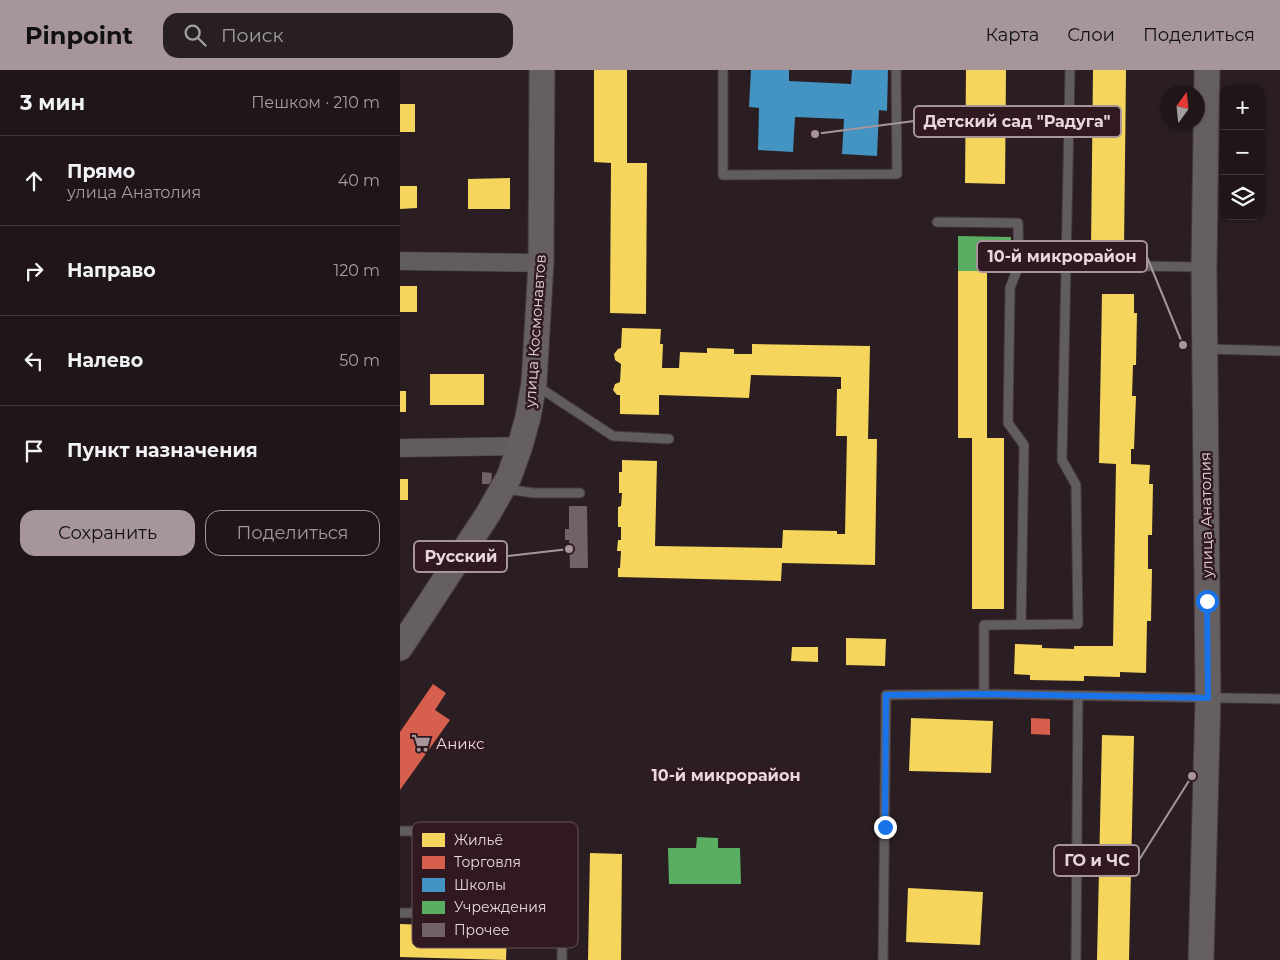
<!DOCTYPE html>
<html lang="ru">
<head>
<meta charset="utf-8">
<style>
  body { margin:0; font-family:Montserrat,sans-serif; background:#281f23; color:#f1f3f6 }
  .controls { position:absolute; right:15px; top:15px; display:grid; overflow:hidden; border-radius:10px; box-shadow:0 1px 4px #0004 }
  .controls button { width:45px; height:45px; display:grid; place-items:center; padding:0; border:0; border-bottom:1px solid #3d3539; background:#20161a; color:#f1f3f6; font:25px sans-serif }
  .compass { position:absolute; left:760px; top:15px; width:45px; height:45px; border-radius:50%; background:#20161a; box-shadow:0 1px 4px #0004; rotate:15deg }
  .stop { position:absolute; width:15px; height:15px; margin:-11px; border:4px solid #1a73e8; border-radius:50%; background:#fff }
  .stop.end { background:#1a73e8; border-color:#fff; box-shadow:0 1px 5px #0008 }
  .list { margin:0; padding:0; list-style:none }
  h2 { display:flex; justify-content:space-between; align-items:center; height:65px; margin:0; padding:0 20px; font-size:21px }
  h2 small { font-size:16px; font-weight:400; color:#a29fa2 }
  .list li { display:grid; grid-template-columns:32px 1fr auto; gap:15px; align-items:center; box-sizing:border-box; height:90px; padding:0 20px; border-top:1px solid #3d3539 }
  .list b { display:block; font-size:19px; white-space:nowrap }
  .list p { margin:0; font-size:16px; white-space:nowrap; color:#a29fa2 }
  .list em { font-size:16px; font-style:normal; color:#a29fa2 }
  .actions { display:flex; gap:10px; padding:15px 20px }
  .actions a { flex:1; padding:11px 0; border:1px solid #a6969a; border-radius:15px; text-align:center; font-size:18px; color:#a6969a }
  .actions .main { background:#a6969a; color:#111 }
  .icon { flex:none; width:28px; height:28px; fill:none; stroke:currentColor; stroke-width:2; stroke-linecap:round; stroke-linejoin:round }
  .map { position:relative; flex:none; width:880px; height:890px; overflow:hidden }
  header { display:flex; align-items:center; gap:30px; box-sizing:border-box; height:70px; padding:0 25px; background:#a6969a; color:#111 }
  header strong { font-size:24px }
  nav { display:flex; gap:28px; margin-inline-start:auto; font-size:18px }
  .search { width:350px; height:45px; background:#281f23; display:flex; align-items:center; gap:12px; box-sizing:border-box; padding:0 18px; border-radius:15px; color:#a29fa2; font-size:19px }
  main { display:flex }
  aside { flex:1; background:#20161a }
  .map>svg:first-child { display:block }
  .homes { fill:#f6d55c }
  .shops { fill:#d6604d }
  .schools { fill:#4393c3 }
  .public { fill:#5aae61 }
  .building { fill:#716266 }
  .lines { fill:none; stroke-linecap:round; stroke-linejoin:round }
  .lane-casing { stroke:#45393d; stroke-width:11 }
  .street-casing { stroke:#45393d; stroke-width:19 }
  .secondary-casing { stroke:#45393d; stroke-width:27 }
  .lane { stroke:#615c5e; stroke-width:9 }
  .street { stroke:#615c5e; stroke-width:18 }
  .secondary { stroke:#665f60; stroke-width:25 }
  .route { stroke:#1a73e8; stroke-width:6 }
  .labels { text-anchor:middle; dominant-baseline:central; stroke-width:5; stroke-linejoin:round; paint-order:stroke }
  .street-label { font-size:15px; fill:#e8d7db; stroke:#301920 }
  .poi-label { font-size:15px; fill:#e8d7db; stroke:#301920; text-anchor:start }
  .neighbourhood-label { font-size:16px; font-weight:bold; fill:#e8d7db; stroke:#301920 }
  .key { fill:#301920; stroke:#675258; stroke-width:1 }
  .key-label { font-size:14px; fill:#e8d7db }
  .leader { fill:none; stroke:#a6969a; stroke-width:2 }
  .callout-dot { fill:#a6969a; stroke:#301920; stroke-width:2 }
  .callout { fill:#301920; stroke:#a6969a; stroke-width:2 }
  .callout-label { font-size:16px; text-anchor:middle; font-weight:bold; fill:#e8d7db }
</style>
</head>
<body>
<header>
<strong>Pinpoint</strong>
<div class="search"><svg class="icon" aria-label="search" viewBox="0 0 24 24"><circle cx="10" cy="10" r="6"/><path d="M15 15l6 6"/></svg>Поиск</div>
<nav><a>Карта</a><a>Слои</a><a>Поделиться</a></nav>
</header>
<main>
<aside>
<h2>3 мин<small>Пешком · 210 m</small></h2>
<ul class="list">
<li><svg class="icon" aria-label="ahead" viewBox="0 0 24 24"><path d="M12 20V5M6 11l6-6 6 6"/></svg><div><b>Прямо</b><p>улица Анатолия</p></div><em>40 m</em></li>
<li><svg class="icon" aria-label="right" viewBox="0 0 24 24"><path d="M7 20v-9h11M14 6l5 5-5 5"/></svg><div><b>Направо</b></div><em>120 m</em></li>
<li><svg class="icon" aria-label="left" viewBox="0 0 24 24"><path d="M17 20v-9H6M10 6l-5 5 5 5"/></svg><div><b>Налево</b></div><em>50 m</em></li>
<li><svg class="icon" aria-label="arrive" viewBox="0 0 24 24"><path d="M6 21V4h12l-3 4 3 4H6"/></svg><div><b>Пункт назначения</b></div></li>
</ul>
<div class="actions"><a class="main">Сохранить</a><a>Поделиться</a></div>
</aside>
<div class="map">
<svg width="880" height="890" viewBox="0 0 880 890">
  <rect width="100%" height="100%" fill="#2b1e22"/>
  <!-- homes -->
  <g class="homes">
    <polygon points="194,0 227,0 227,93 247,93 246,244 210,243 211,93 194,92"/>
    <polygon points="566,0 606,0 605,114 565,113"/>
    <polygon points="693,0 726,0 724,178 691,178"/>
    <rect x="0" y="34" width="15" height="28"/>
    <polygon points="110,108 110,139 68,139 68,109"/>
    <polygon points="0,116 17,116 17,138 0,139"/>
    <polygon points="558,201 587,201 587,368 604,368 604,539 572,539 572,368 558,368"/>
    <rect x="0" y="216" width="17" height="26"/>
    <polygon points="702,224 734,224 734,243 737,243 736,295 733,295 732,326 736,326 734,379 731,379 731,394 750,395 749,414 753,414 752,465 748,465 748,499 752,499 751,551 747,551 746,603 720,602 720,607 684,606 684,611 630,610 630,605 614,604 615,574 642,575 642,578 674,579 674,576 713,576 716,394 699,393"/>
    <polygon points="222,258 261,259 260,274 263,274 262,298 279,298 280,282 307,283 307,278 334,279 334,284 352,284 352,274 470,276 468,369 477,369 475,495 382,493 381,511 218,507 218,498 220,498 221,481 217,481 218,470 221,470 221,457 218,457 218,437 221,436 222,423 219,423 219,402 222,402 222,390 257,391 255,476 382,478 383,460 437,461 437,464 445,464 447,366 436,366 437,319 441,319 441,307 351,305 349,328 259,325 259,345 220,344 220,325 217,325 213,320 215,314 220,312 221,294 215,290 214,284 218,279 221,278"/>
    <rect x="30" y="304" width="54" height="31"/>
    <rect x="0" y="321" width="6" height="21"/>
    <rect x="0" y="409" width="8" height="21"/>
    <polygon points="446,568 486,569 485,596 446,595"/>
    <polygon points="392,577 418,577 418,592 391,591"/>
    <polygon points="511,648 593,651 591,703 509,701"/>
    <polygon points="702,665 734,666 729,890 697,890"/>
    <polygon points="190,783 222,784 221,890 188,890"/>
    <polygon points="508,818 583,822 580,875 506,872"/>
    <polygon points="0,854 107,858 106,890 0,887"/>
  </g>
  <!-- shops -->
  <g class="shops">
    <polygon points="33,614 46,623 35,640 50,650 0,720 0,662"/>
    <polygon points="631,648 650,649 650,665 631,664"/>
  </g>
  <!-- schools -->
  <polygon class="schools" points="351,0 389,0 389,11 451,14 452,0 488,0 487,41 479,40 477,86 442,84 444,49 395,47 393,82 358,80 359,38 349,37"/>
  <!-- public -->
  <g class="public">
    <polygon points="558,166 611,167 611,201 558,201"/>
    <polygon points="297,767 318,768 318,778 340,778 341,814 269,814 268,778 296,778"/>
  </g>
  <!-- building -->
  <g class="building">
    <polygon points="82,402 92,403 91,414 82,414"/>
    <polygon points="169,436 187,436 188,498 170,498 169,470 165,470 165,459 169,459"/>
  </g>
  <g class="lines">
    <!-- lane casing -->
    <g class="lane-casing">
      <g id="lane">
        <polyline points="323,0 323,105 497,104 496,0"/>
        <polyline points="670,0 666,195 804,197"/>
        <polyline points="537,152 618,153 619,195 610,218 608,353 624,375 621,555"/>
        <polyline points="807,279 880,281"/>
        <polyline points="137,316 213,366 269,369"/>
        <polyline points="105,419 134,423 180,423"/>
        <polyline points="584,624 584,555 678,554 676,415 662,390 666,195 619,195"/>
        <polyline points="0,761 114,761 139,768 154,781 162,812 162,890"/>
        <polyline points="0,843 94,842"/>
        <polyline points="483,890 486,625 584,624 880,629"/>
        <polyline points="676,890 678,626"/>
      </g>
    </g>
    <!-- street casing -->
    <g class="street-casing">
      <g id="street">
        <polyline points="0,191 141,193"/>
        <polyline points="0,378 120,376"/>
      </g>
    </g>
    <!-- secondary casing -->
    <g class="secondary-casing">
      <g id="secondary">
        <polyline points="0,578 88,444 109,407 120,376 128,347 134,313 141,193 142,0"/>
        <polyline points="801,890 808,628 804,197 807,0"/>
      </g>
    </g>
    <!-- lane -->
    <use href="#lane" class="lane"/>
    <!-- street -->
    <use href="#street" class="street"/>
    <!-- secondary -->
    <use href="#secondary" class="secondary"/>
  </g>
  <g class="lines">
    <!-- route -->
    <polyline class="route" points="485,757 486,625 584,624 808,628 807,531"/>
  </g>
  <!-- icons -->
  <defs>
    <g id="supermarket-bare" transform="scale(1.5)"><path d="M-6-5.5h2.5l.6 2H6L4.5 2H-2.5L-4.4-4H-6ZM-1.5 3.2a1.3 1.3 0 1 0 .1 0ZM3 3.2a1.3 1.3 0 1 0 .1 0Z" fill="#a6969a" stroke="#301920" stroke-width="2.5" paint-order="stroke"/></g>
  </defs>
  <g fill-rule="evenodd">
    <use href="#supermarket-bare" x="21" y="673"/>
  </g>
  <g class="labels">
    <!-- street labels -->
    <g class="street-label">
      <text transform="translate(135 261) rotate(-86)">улица Космонавтов</text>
      <text transform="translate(806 445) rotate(-91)">улица Анатолия</text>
    </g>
    <!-- poi labels -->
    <g class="poi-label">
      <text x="36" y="673">Аникс</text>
    </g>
    <!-- neighbourhood labels -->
    <g class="neighbourhood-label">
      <text x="326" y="705">10-й микрорайон</text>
    </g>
  </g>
  <!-- legend -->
  <rect x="12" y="752" width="166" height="126" rx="8" class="key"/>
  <rect x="22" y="763" width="23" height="14" fill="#f6d55c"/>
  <rect x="22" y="786" width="23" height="13" fill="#d6604d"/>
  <rect x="22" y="808" width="23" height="14" fill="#4393c3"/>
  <rect x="22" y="831" width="23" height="13" fill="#5aae61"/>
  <rect x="22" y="853" width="23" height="14" fill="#716266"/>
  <g class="key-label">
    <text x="54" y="775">Жильё</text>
    <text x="54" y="797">Торговля</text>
    <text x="54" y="820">Школы</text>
    <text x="54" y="842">Учреждения</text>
    <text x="54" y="865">Прочее</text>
  </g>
  <!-- callouts -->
  <path class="leader" d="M415 64L514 51M783 275L747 187M169 479L107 486M792 706L739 790"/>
  <g class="callout-dot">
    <circle cx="415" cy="64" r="5"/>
    <circle cx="783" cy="275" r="5"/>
    <circle cx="169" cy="479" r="5"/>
    <circle cx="792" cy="706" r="5"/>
  </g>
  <g class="callout">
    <rect x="514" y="36" width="207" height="31" rx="5"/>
    <rect x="577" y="171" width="170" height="31" rx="5"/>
    <rect x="14" y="471" width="93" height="31" rx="5"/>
    <rect x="654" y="775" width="85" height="31" rx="5"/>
  </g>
  <g class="callout-label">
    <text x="617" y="57">Детский сад "Радуга"</text>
    <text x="662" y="192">10-й микрорайон</text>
    <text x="61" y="492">Русский</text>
    <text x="697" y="796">ГО и ЧС</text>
  </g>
</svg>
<div class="controls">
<button>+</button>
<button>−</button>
<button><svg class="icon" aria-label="layers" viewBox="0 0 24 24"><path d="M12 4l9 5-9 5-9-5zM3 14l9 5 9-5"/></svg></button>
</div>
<svg class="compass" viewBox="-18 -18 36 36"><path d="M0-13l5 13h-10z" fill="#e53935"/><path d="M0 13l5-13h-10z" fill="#a29fa2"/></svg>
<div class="stop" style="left:807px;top:531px"></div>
<div class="stop end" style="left:485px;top:757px"></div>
</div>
</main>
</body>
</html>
